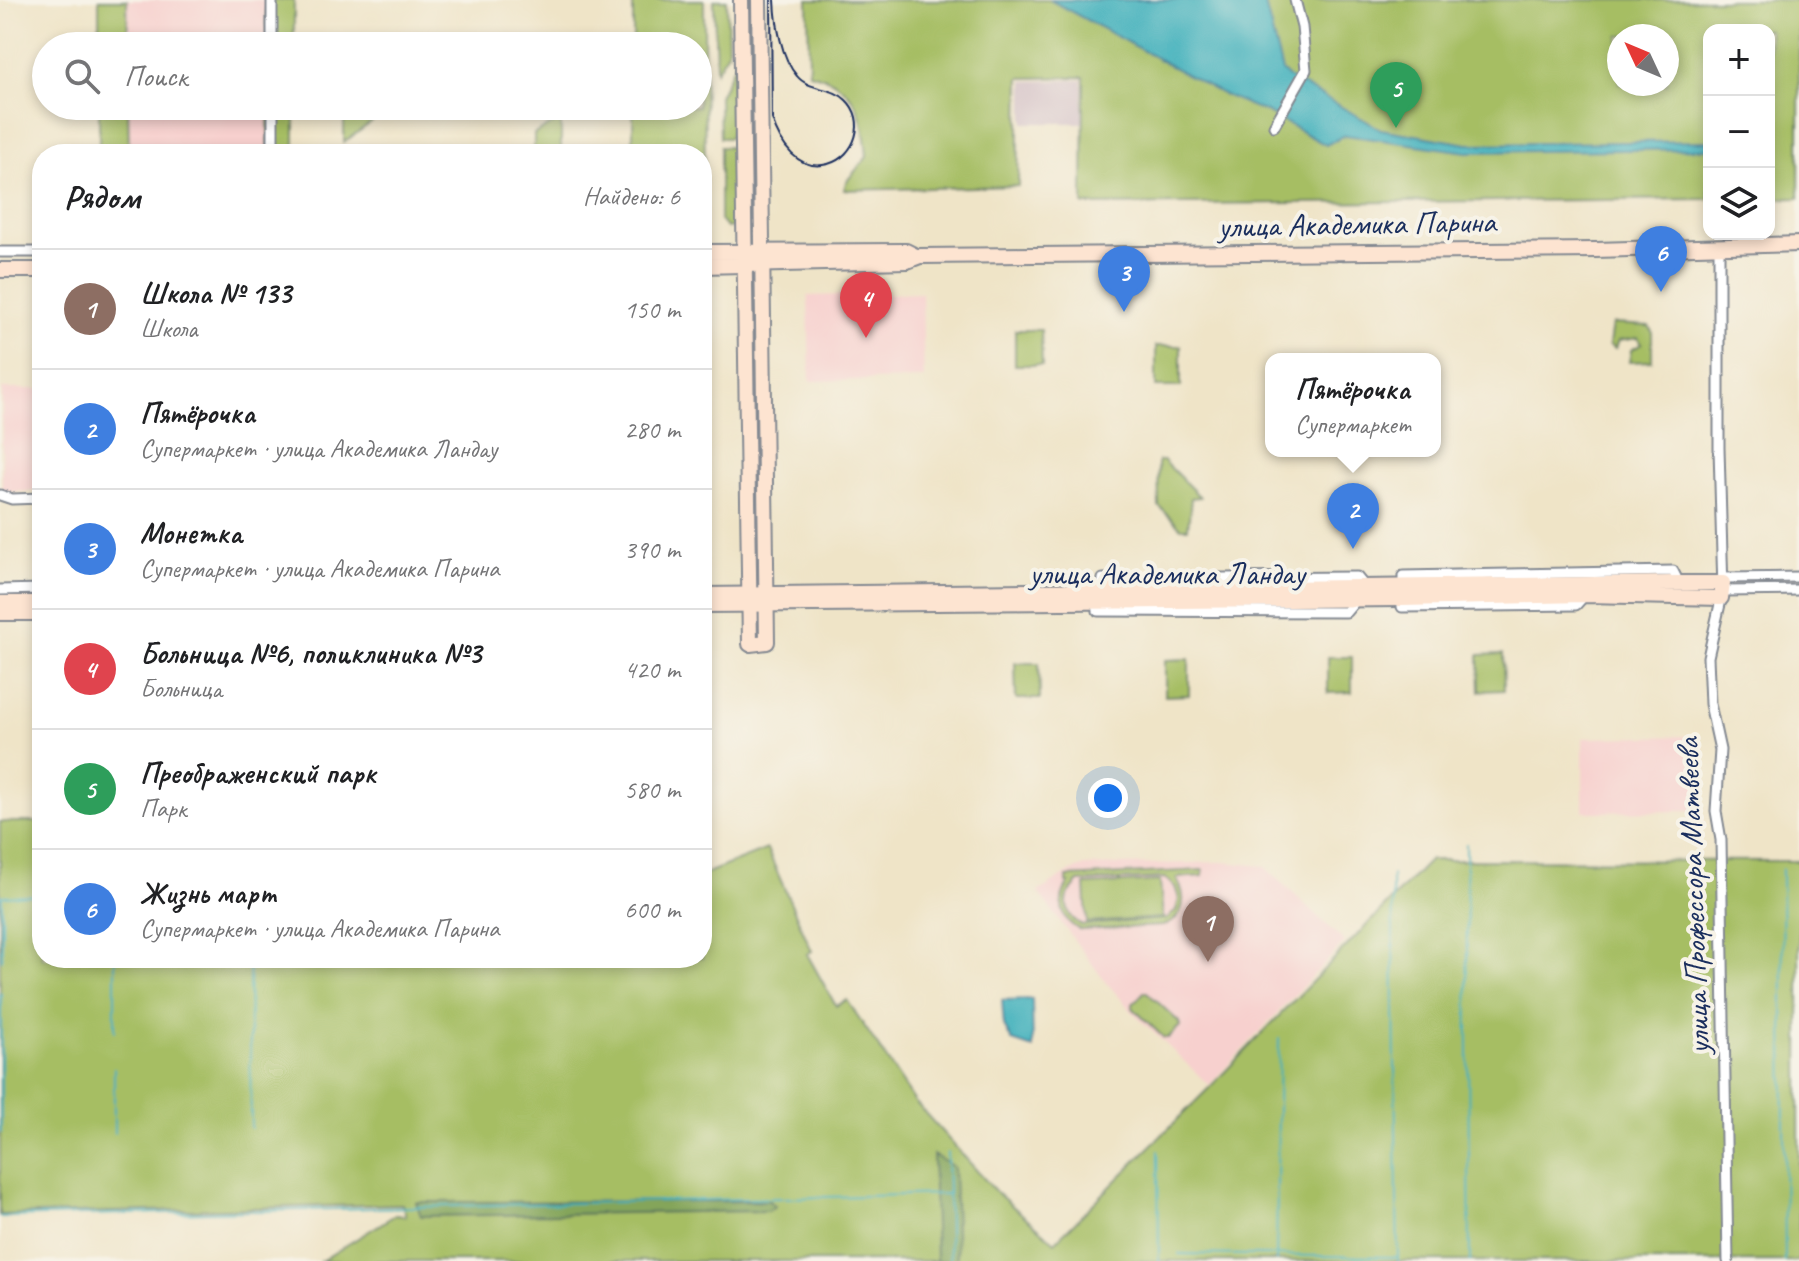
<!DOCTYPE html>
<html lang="ru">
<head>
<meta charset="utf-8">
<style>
  body { margin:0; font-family:Caveat,sans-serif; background:#f2f2f2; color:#202124 }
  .controls { position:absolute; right:24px; top:24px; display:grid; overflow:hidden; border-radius:16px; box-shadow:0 4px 12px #0003 }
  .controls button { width:72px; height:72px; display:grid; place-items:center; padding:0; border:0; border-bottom:2px solid #e0e0e0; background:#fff; color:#202124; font:40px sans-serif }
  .compass { position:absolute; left:1607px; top:24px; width:72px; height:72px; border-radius:50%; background:#fff; box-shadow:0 4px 12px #0003; rotate:314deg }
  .you { position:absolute; left:1108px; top:798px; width:28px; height:28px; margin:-20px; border:6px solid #fff; border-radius:50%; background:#1a73e8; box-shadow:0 0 0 12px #1a73e833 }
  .badge { display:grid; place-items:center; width:52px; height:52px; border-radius:50%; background:#db2777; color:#fff; font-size:26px; font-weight:700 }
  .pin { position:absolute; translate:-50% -66px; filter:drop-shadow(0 2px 4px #0008) }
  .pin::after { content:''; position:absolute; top:42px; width:28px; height:24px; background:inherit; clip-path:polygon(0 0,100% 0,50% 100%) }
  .popup { position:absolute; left:1265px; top:353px; width:176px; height:104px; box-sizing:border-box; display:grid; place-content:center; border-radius:16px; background:#fff; filter:drop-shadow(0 2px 6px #0005); font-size:26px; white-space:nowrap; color:#757577 }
  .popup b { font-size:30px; color:#202124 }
  .popup::after { content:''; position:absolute; left:50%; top:100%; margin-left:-16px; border:16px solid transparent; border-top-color:#fff }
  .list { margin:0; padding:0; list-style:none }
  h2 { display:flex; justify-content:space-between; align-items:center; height:104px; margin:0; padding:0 32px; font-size:34px }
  h2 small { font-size:26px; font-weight:400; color:#757577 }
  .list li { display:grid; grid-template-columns:52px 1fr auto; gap:24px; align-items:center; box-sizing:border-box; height:120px; padding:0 32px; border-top:2px solid #e0e0e0 }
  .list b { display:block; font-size:30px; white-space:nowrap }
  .list p { margin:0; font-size:26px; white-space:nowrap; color:#757577 }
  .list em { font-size:26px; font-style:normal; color:#757577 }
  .icon { flex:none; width:44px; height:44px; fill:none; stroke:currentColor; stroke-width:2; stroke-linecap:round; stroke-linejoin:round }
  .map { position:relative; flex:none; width:1799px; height:1261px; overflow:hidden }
  .search { position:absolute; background:#fff; box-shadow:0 4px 12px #0003; left:32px; top:32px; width:680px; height:88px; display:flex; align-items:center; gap:20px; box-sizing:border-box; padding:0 28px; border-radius:44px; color:#757577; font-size:30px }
  .panel { position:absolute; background:#fff; box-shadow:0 4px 12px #0003; left:32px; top:144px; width:680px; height:824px; border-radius:32px }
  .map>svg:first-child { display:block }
  .built { fill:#f7d0ce }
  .industrial { fill:#d2bec4 }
  .green { fill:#a6be64; stroke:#607661; stroke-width:2; fill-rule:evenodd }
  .forest { fill:#84a55a; stroke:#506a5c; stroke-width:2 }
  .water { fill:#40b0bc; stroke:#2e708d; stroke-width:2 }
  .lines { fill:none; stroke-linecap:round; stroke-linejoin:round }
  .stream { stroke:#40b0bc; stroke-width:2 }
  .street-casing { stroke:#858a92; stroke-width:13 }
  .secondary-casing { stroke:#858a92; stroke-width:18 }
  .street { stroke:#fff; stroke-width:9 }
  .secondary { stroke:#fde4d1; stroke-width:14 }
  .tram { stroke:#1b2f5e; stroke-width:2 }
  .labels { text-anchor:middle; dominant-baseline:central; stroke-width:8; stroke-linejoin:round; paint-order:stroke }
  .street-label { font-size:32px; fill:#1b2f5e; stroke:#f7f3e8 }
</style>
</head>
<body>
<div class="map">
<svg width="1799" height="1261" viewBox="0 0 1799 1261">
  <rect width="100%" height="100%" fill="#f7f3e8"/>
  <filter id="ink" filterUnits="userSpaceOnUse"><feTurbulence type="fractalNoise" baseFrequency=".0125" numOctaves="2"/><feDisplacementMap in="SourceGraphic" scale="16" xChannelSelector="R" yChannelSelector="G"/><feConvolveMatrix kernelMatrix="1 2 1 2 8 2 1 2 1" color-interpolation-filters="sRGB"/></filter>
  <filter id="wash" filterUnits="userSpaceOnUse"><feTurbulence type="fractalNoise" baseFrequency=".006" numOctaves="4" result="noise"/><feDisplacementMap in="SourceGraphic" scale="32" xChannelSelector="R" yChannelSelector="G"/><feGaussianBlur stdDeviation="1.8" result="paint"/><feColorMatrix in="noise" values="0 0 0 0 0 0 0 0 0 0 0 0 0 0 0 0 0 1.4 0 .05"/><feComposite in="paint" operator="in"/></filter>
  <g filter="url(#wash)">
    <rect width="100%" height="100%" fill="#efe4c7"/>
    <!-- built -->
    <g class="built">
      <polygon points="127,0 266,0 267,46 128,46"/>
      <polygon points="128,106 268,106 269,154 129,154"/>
      <polygon points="922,293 924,379 810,381 808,296"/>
      <polygon points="2,389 42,389 42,491 2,492"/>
      <polygon points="1696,736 1698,811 1583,812 1583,738"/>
      <polygon points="1222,862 1264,866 1345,942 1209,1085 1136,1016 1105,981 1038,892 1071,871 1085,866"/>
    </g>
    <!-- industrial -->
    <polygon class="industrial" points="1082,80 1083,123 1024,123 1024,81"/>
    <!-- green -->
    <g class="green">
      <polygon points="99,0 127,0 128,46 99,46"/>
      <polygon points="266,0 294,0 294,46 267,46"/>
      <polygon points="633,0 704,0 705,215 702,216 702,154 633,154 633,106 698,106 698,46 633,46"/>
      <polygon points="714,0 727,0 728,52 716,71"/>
      <path d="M808 0H1799V198L1769 199V30H1709V199L1083 205 1084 77 1020 78 1018 186 844 190 846 182 867 157C864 116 857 83 809 73ZM1619 36H1667V84H1619Z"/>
      <polygon points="736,62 736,92 730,138 720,138 719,96"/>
      <polygon points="99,106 128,106 129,154 99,154"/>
      <polygon points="268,106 295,106 295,154 269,154"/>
      <polygon points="344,106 372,106 372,122 344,142"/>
      <polygon points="561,120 561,154 534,154 534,134"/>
      <polygon points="720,147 729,147 733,150 733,227 726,228 720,220"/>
      <polygon points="1612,324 1649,326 1652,331 1652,361 1629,362 1631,350 1642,344 1638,338 1618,341 1615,349 1609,345"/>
      <polygon points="1015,330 1041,330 1042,365 1015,365"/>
      <rect x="1156" y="346" width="25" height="41"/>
      <polygon points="1158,461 1164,461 1200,497 1191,498 1188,528 1181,528 1159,506"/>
      <polygon points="1503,654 1504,690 1480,691 1479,655"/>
      <polygon points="1328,657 1352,657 1352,692 1328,693"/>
      <polygon points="1189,659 1189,695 1165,696 1165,660"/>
      <polygon points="1015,663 1039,663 1040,699 1016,699"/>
      <polygon points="0,822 42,822 42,958 702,958 702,875 767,849 812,951 807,954 836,1006 847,1000 915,1102 997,1193 1055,1242 1210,1087 1430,860 1799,861 1799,1261 321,1261 395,1215 406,1216 402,1204 0,1215"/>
      <path d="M1203 870V876L1176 878C1188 896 1186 918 1163 926L1080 930C1061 921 1056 900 1069 883H1067V877ZM1165 878 1175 887 1179 899 1176 910 1167 919 1082 925C1069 918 1064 907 1069 893L1079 882Z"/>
      <polygon points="1160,881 1163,918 1087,923 1085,885"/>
      <polygon points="1144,992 1147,992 1179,1022 1180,1026 1168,1038 1164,1038 1133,1008 1133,1004"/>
    </g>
    <!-- forest -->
    <g class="forest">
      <polygon points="933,1155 954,1167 957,1261 936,1261"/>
      <polygon points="769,1201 775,1206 768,1211 421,1216 416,1202"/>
    </g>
    <!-- water -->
    <g class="water">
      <polygon points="1050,0 1264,0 1282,71 1288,77 1381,129 1468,144 1709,141 1709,149 1467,152 1345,135 1326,145 1268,113 1224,95"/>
      <polygon points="1032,999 1033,1047 1033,1048 1012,1041 1004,1026 1002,1000"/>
    </g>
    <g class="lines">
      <!-- stream -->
      <g class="stream">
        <polyline points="1466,844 1470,1261"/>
        <polyline points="1782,869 1785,1261"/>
        <polyline points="1392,875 1398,1261"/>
        <polyline points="0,896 42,895"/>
        <polyline points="115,958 115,1031"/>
        <polyline points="249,958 251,1128"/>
        <polyline points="2,960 2,896"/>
        <polyline points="1,1132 1,993"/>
        <polyline points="114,1133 114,1068"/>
        <polyline points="1158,1151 1159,1261"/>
        <polyline points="947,1153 950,1261"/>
        <polyline points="0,1217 949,1194"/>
        <polyline points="1179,1254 1398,1257"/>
        <polyline points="1276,1261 1279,1038"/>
      </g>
    </g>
  </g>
  <g filter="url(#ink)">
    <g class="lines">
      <!-- street casing -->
      <g class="street-casing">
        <g id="street">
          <polyline points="272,0 272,46"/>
          <polyline points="273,106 273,154"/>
          <polyline points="1274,126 1306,70 1302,27 1295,0"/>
          <polyline points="1719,245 1719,448 1723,591 1708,657 1710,704 1720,750 1716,811 1721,840 1728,1261"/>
          <polyline points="0,252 42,252"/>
          <polyline points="0,495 12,499 42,498"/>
          <polyline points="1723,578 1799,577"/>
          <polyline points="1403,588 1403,576 1673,571 1679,583"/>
          <polyline points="0,590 42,589"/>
          <polyline points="1102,590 1103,579 1357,577 1366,588"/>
          <polyline points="1723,591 1799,590"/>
          <polyline points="1402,599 1402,607 1576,605 1585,595"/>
          <polyline points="1097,602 1098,611 1346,612 1357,599"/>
        </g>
      </g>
      <!-- secondary casing -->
      <g class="secondary-casing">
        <g id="secondary">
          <polyline points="741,0 750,644 767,642 759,0"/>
          <polyline points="702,252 906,251 916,256"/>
          <polyline points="702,266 907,261 920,256 1596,250 1799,244"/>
          <polyline points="0,270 42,270"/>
          <polyline points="702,595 1679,583 1723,583 1721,598 1585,595 1402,599 702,605"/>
          <polyline points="0,603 42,603"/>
          <polyline points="0,613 42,613"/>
        </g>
      </g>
      <!-- street -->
      <use href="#street" class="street"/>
      <!-- secondary -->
      <use href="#secondary" class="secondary"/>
      <!-- tram -->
      <path class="tram" d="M771 0 772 119C780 144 798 172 828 164 856 156 867 120 846 100 832 86 809 91 797 76 781 58 776 23 775 0"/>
    </g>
  </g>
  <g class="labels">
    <!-- street labels -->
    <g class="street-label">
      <text transform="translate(1357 224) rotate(-1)">улица Академика Парина</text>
      <text x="1167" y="573">улица Академика Ландау</text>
      <text transform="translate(1693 896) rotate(-92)">улица Профессора Матвеева</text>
    </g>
  </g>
</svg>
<div class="controls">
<button>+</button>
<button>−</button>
<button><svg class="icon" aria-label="layers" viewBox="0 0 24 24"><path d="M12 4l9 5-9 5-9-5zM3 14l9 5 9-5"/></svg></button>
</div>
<svg class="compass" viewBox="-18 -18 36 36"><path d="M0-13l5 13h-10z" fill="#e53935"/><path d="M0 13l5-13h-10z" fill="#757577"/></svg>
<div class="you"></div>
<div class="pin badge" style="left:1208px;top:962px;background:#8d6e63">1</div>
<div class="pin badge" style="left:1353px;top:549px;background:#3f7fe0">2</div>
<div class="popup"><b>Пятёрочка</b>Супермаркет</div>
<div class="pin badge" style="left:1124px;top:312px;background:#3f7fe0">3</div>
<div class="pin badge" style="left:866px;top:338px;background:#e0444e">4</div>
<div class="pin badge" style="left:1396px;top:128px;background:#2e9e5b">5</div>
<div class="pin badge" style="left:1661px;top:292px;background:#3f7fe0">6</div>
<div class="search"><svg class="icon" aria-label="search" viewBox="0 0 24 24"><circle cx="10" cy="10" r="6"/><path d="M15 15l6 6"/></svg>Поиск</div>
<section class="panel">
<h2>Рядом<small>Найдено: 6</small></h2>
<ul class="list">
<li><span class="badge" style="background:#8d6e63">1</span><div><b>Школа № 133</b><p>Школа</p></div><em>150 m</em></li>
<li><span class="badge" style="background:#3f7fe0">2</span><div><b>Пятёрочка</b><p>Супермаркет · улица Академика Ландау</p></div><em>280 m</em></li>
<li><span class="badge" style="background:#3f7fe0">3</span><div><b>Монетка</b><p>Супермаркет · улица Академика Парина</p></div><em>390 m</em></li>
<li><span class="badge" style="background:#e0444e">4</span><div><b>Больница №6, поликлиника №3</b><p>Больница</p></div><em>420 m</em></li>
<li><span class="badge" style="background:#2e9e5b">5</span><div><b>Преображенский парк</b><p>Парк</p></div><em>580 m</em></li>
<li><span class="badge" style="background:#3f7fe0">6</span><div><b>Жизнь март</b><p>Супермаркет · улица Академика Парина</p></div><em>600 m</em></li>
</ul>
</section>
</div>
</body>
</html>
